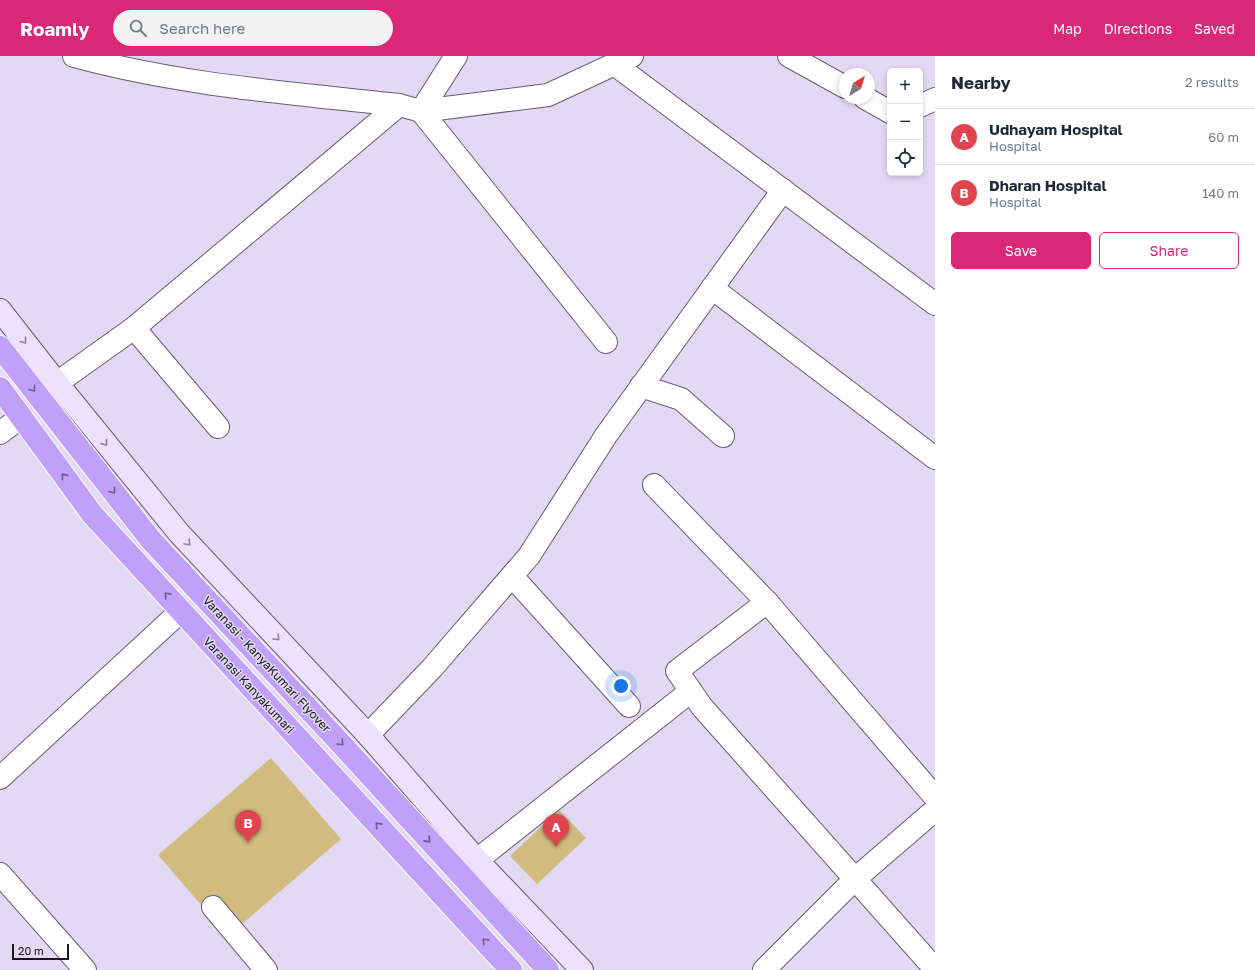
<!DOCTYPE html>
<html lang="en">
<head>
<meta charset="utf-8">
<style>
  body { margin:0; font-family:"Golos Text",sans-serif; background:#f2f2f3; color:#1f2937 }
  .controls { position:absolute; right:12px; top:12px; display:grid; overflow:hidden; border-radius:6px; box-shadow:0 2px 6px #0003 }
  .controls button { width:36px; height:36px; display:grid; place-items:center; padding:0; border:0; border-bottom:1px solid #e0e1e3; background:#fff; color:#1f2937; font:20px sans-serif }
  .compass { position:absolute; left:839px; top:12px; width:36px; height:36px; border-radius:50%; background:#fff; box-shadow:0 2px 6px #0003; rotate:38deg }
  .scale { position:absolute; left:12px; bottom:10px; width:57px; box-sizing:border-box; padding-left:4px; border:2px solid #191620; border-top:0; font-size:11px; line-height:14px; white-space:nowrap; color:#191620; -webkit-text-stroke:3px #e2d9f4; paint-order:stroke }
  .you { position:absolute; left:621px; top:630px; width:14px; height:14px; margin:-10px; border:3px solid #fff; border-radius:50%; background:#1a73e8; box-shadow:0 0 0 6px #1a73e833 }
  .badge { display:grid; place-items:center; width:26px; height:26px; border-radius:50%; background:#db2777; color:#fff; font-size:13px; font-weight:700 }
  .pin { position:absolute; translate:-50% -33px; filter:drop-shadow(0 1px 2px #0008) }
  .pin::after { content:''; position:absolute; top:21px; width:14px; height:12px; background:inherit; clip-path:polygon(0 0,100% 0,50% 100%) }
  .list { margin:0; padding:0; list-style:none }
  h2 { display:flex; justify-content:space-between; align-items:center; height:52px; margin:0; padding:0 16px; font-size:17px }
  h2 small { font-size:13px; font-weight:400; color:#747a83 }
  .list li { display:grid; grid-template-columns:26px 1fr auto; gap:12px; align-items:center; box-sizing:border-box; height:56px; padding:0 16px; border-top:1px solid #e0e1e3 }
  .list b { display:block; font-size:15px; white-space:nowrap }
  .list p { margin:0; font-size:13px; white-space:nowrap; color:#747a83 }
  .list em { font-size:13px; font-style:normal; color:#747a83 }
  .actions { display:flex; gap:8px; padding:12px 16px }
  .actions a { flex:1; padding:9px 0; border:1px solid #db2777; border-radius:6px; text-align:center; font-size:14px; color:#db2777 }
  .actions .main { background:#db2777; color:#fff }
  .icon { flex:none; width:22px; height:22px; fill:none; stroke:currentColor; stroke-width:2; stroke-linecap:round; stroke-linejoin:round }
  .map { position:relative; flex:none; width:935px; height:914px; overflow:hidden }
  header { display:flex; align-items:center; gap:24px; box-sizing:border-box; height:56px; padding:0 20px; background:#db2777; color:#fff }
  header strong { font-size:19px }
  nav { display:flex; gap:22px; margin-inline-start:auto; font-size:14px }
  .search { width:280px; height:36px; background:#f2f2f3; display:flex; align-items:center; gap:10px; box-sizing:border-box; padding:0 14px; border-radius:22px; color:#747a83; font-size:15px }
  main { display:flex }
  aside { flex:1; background:#fff }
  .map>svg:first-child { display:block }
  .building { fill:#d1bb7f }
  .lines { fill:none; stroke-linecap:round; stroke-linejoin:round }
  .street-casing { stroke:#655d74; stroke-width:24 }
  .secondary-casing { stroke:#655d74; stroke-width:24 }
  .highway-casing { stroke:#fff; stroke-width:24 }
  .street { stroke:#fff; stroke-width:22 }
  .secondary { stroke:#ece2fd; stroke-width:22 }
  .highway { stroke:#c1a0f9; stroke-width:22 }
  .oneway { stroke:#8d869a }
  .oneway2 { stroke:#6d5b8c }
  .labels { text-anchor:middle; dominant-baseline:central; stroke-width:3; stroke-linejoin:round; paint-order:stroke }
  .street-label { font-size:12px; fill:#191620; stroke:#e2d9f4 }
</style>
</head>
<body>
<header>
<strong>Roamly</strong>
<div class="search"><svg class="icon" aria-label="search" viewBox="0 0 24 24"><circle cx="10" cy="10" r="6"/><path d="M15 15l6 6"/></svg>Search here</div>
<nav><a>Map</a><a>Directions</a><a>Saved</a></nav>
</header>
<main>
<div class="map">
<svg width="935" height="914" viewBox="0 0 935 914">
  <rect width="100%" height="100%" fill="#e2d9f4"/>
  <!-- building -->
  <g class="building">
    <polygon points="271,702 341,783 228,880 158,799"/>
    <polygon points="559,754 586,782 537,828 510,800"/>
  </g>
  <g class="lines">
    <!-- street casing -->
    <g class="street-casing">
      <g id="street">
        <path d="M74 0C180 29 290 37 399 49L421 55 548 39 632 0"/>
        <polyline points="789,0 845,31"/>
        <polyline points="614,8 935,248"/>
        <polyline points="865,42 890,56"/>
        <polyline points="920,50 935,43"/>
        <polyline points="421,55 606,286"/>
        <polyline points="421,55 456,0"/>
        <polyline points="712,232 935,402"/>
        <polyline points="134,272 218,371"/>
        <polyline points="57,327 134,272 399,49"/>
        <polyline points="641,330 681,343 723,380"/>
        <polyline points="0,377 21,361"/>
        <polyline points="654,429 767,546"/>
        <polyline points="512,520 629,650"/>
        <polyline points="368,679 433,611 529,500 607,378 783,134"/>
        <polyline points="0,722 181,555"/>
        <polyline points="935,741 767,546 677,615 702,651 935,913"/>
        <polyline points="477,804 691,635"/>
        <polyline points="0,818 85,914"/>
        <polyline points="213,851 266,914"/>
        <polyline points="764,914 855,823 935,754"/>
      </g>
    </g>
    <!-- secondary casing -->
    <g class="secondary-casing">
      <polyline id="secondary" points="0,254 57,327 179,477 368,679 477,804 582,914"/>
    </g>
    <!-- highway casing -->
    <g class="highway-casing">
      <g id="highway">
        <polyline points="0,291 151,484 344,691 548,914"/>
        <polyline points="0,332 92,458 511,914"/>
      </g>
    </g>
    <!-- street -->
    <use href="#street" class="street"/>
    <!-- secondary -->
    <use href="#secondary" class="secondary"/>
    <!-- highway -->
    <use href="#highway" class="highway"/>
  </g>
  <!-- one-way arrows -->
  <defs><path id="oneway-chevron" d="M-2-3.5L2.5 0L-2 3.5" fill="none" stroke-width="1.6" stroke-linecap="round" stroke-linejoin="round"/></defs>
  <g class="oneway">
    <use href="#oneway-chevron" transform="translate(24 285) rotate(52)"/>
    <use href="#oneway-chevron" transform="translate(105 387) rotate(51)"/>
    <use href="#oneway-chevron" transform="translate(188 487) rotate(47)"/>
    <use href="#oneway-chevron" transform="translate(277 582) rotate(47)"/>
  </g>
  <g class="oneway2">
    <use href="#oneway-chevron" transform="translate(33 333) rotate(52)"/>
    <use href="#oneway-chevron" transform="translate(64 420) rotate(-126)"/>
    <use href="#oneway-chevron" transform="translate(113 435) rotate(52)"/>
    <use href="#oneway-chevron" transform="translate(167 539) rotate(-133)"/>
    <use href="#oneway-chevron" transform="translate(341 687) rotate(47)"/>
    <use href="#oneway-chevron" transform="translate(378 769) rotate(-133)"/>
    <use href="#oneway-chevron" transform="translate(428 784) rotate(48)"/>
    <use href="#oneway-chevron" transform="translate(485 885) rotate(-133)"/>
  </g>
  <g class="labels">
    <!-- street labels -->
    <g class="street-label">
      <text transform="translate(267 608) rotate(47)">Varanasi - KanyaKumari Flyover</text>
      <text transform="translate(249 629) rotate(47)">Varanasi Kanyakumari</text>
    </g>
  </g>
</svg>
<div class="controls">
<button>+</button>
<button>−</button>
<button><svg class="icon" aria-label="locate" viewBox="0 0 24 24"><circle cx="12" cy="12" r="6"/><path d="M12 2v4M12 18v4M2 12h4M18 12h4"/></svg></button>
</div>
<svg class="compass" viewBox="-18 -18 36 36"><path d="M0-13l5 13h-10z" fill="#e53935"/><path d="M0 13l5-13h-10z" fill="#747a83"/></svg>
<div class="scale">20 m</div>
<div class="you"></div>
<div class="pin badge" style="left:556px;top:791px;background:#e0444e">A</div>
<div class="pin badge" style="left:248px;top:787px;background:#e0444e">B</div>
</div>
<aside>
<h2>Nearby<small>2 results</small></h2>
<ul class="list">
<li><span class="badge" style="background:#e0444e">A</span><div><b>Udhayam Hospital</b><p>Hospital</p></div><em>60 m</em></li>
<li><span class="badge" style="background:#e0444e">B</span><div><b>Dharan Hospital</b><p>Hospital</p></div><em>140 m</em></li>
</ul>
<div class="actions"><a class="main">Save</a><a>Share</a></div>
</aside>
</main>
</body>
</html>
